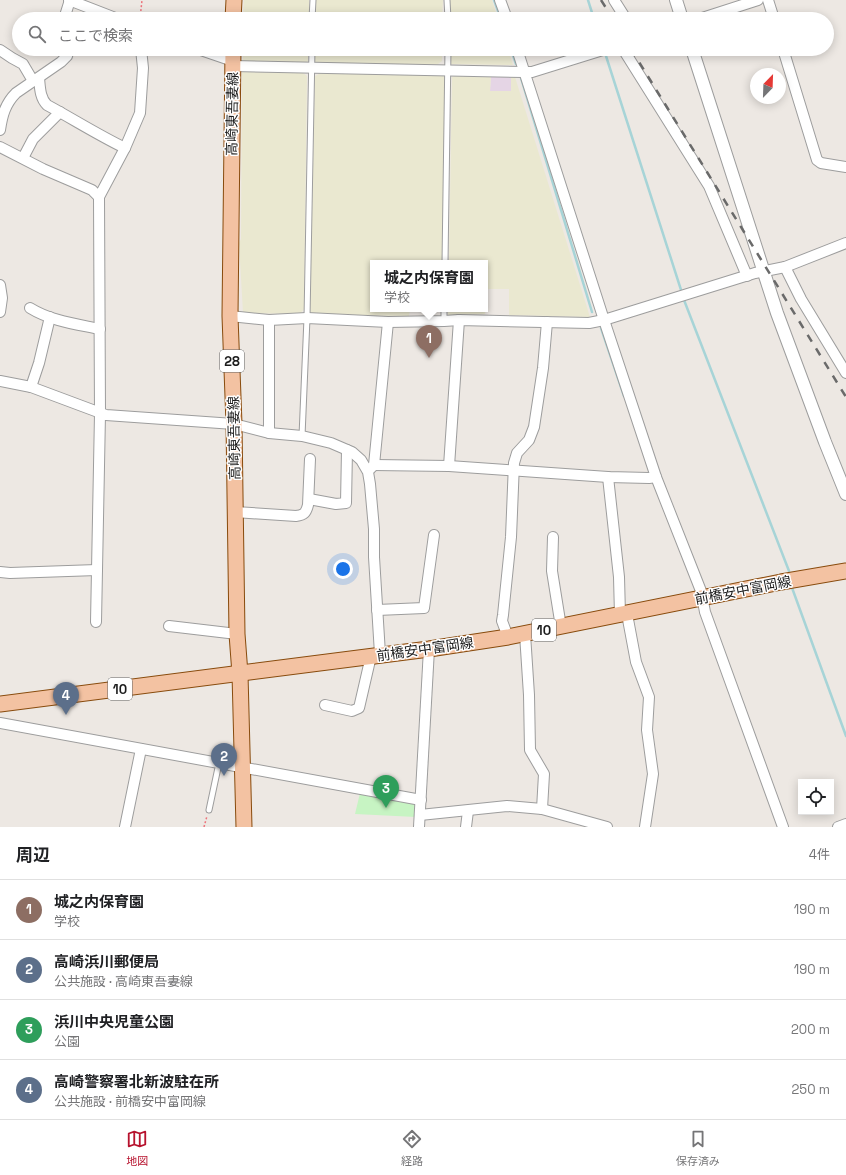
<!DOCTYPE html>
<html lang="ja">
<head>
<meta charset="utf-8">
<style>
  body { margin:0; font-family:"Space Grotesk","Noto Sans JP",sans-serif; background:#f6f6f6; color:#202124 }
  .controls { position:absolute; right:12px; bottom:12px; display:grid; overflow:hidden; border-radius:0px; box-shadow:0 2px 10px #0003 }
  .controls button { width:36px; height:36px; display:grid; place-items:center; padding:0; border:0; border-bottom:1px solid #e0e0e0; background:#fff; color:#202124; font:20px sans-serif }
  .compass { position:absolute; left:750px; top:68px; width:36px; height:36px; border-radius:50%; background:#fff; box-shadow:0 2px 10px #0003; rotate:23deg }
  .you { position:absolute; left:343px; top:569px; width:14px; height:14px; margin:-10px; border:3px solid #fff; border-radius:50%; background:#1a73e8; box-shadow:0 0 0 6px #1a73e833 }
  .badge { display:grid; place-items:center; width:26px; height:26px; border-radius:50%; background:#b7122d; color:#fff; font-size:13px; font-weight:700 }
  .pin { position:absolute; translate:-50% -33px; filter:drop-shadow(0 1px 2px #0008) }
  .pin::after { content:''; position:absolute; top:21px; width:14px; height:12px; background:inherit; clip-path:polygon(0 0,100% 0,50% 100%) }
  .popup { position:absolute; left:370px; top:260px; width:118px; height:52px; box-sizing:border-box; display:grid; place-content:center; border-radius:0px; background:#fff; filter:drop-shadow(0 1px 3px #0005); font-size:13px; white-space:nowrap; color:#757577 }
  .popup b { font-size:15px; color:#202124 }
  .popup::after { content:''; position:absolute; left:50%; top:100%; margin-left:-8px; border:8px solid transparent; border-top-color:#fff }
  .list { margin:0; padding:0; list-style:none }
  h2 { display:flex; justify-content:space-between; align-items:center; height:52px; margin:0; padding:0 16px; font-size:17px }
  h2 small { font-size:13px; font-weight:400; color:#757577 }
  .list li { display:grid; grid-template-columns:26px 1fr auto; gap:12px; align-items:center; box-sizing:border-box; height:60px; padding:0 16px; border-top:1px solid #e0e0e0 }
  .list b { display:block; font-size:15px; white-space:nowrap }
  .list p { margin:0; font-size:13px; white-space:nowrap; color:#757577 }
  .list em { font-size:13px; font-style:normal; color:#757577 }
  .icon { flex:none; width:22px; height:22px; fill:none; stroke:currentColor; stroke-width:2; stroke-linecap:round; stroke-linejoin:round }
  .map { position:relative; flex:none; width:846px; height:827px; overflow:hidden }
  .search { position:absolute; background:#fff; box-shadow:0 2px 10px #0003; left:12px; right:12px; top:12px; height:44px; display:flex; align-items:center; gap:10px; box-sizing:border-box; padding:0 14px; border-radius:22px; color:#757577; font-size:15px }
  .sheet { height:292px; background:#fff }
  nav { display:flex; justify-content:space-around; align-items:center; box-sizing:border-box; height:56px; border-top:1px solid #e0e0e0; background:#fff; font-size:11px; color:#757577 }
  nav a { display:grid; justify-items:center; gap:2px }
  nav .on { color:#b7122d }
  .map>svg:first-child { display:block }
  .industrial { fill:#e5d5e5 }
  .farmland { fill:#eae8d0 }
  .park { fill:#c7f4c3 }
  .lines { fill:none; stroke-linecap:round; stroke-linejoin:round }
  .stream { stroke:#a7d4d7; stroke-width:2.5 }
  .service-casing { stroke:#9d9d9d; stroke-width:7 }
  .minor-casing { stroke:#9d9d9d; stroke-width:12 }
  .tertiary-casing { stroke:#9d9d9d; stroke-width:14 }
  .primary-casing { stroke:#884b0d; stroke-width:17 }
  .path { stroke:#ed747c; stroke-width:1.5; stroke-dasharray:2 2; stroke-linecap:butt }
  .service { stroke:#fff; stroke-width:5 }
  .minor { stroke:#fff; stroke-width:10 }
  .tertiary { stroke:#fff; stroke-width:12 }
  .primary { stroke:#f3c2a2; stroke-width:15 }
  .rail { stroke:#6a6a6a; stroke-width:2.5; stroke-dasharray:8 8; stroke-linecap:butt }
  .labels { text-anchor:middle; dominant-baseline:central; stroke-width:3; stroke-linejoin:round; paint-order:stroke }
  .shield { fill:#fff; stroke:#606060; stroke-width:1 }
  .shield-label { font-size:13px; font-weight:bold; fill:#1c1c1c }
  .street-label { font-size:14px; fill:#1c1c1c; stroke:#fff }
</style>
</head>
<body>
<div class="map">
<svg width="846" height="827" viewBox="0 0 846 827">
  <rect width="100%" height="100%" fill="#ede8e3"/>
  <!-- industrial -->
  <polygon class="industrial" points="491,76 511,77 511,91 490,91"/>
  <!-- farmland -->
  <g class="farmland">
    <polygon points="244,0 309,0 309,19 243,19"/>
    <polygon points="315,0 443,0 442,19 316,19"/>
    <polygon points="448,0 492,0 498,19 448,19"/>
    <polygon points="243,49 308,49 308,61 304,64 243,62"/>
    <polygon points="315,49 442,49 442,61 438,64 317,65 315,62"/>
    <polygon points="448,49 508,49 513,65 448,64"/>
    <polygon points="242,72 303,73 307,76 304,309 300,314 243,313 239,243 241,239"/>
    <polygon points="321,73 443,74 445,77 442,263 373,263 373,309 410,309 409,316 312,315 310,311 315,76"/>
    <polygon points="457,75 491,76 490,91 511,91 511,77 515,77 590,317 509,315 509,289 486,289 485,314 448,315 448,309 485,309 485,263 449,263 452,77"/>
  </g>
  <!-- park -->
  <polygon class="park" points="360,793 417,803 416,817 355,814"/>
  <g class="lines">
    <!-- stream -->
    <g class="stream">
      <polyline points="494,0 501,19"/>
      <polyline points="588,0 594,19"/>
      <polyline points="511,49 516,64"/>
      <polyline points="606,56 682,293"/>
      <polyline points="521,78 592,312"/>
      <polyline points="684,300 789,571"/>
      <polyline points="601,328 624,396"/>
      <polyline points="791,585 846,736"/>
    </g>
    <!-- service casing -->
    <g class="service-casing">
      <g id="service">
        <polyline points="447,0 448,19"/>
        <polyline points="312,19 313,0"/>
        <polyline points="445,263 448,49"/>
        <polyline points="444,321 444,309"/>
        <polyline points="302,436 307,318 312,49"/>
        <polyline points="209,810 219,763"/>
      </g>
    </g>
    <!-- minor casing -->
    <g class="minor-casing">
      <g id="minor">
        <polyline points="69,0 118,19"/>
        <polyline points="500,0 507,19"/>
        <polyline points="614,0 626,19"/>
        <polyline points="768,0 774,19"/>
        <polyline points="64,19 70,0"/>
        <polyline points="699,19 758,0"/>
        <polyline points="198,49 233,61"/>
        <polyline points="517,49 604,320 656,477 701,591 705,612 783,827"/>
        <polyline points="623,49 709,186 747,276"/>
        <polyline points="783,49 817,160 821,163 846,167"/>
        <polyline points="0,50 12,58 23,64 33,81"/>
        <polyline points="233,66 524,72 532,72 606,49"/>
        <path d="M39 78C40 88 40 98 47 105 73 119 98 135 125 148"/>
        <path d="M0 130C2 116 5 104 16 93L61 62 67 56 69 49"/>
        <polyline points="0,147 43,169 92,190 99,197 125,148 140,113 143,68 141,49"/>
        <polyline points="23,158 33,139 60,112"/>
        <polyline points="785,267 801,299 846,373"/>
        <polyline points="0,285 2,298 0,312"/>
        <path d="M30 308C51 321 76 324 100 329"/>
        <polyline points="230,316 269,320 307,318 388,322 444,321 459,320 589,323 604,320 755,273 785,267 846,243"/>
        <polyline points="0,381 31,387 106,415 234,424 269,433 302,436 331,443 352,452 361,460 368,472 370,484 374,529 374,557 380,654"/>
        <polyline points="31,387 39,363 50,317"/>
        <polyline points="269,433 269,320"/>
        <polyline points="374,465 449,466 608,477 649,478 656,477"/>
        <polyline points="449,466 459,320"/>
        <polyline points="370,469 374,465 388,322"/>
        <polyline points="608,477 619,577 620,615"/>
        <polyline points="309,499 336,504 346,503 347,450"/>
        <path d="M235 512 296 516C304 515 306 513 308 505L310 459"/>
        <polyline points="553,537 552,571 561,627"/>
        <polyline points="0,572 10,573 97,570"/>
        <polyline points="377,610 424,608 434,535"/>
        <polyline points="627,614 636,662 649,697 647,730 653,774 645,827"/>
        <polyline points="96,622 100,414 99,197"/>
        <polyline points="169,626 237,634"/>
        <polyline points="525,634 529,695 530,750 544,774 542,809"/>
        <polyline points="508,637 502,621 503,615 511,537 514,463 517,453 529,440 534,427 543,368 547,322"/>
        <polyline points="325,705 352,711 359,708 371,656"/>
        <polyline points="0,723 421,800"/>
        <polyline points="420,815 507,806 542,809 607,827"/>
        <polyline points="125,827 141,749"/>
        <polyline points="419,827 429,649"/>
        <polyline points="466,827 468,811"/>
        <polyline points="838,827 846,824"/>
      </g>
    </g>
    <!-- tertiary casing -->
    <g class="tertiary-casing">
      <g id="tertiary">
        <polyline points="676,0 682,19"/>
        <polyline points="692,49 777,313 825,442 846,494"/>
      </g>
    </g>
    <!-- primary casing -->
    <g class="primary-casing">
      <g id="primary">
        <polyline points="233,19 234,0"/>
        <polyline points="233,49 230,316 234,424 237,634 240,674 244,827"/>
        <polyline points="0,704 429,649 508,637 781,582 846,571"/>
      </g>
    </g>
    <!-- path -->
    <g class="path">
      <polyline points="140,19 142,0"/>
      <polyline points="204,827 207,816"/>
    </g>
    <!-- service -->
    <use href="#service" class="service"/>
    <!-- minor -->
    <use href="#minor" class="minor"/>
    <!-- tertiary -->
    <use href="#tertiary" class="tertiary"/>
    <!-- primary -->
    <use href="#primary" class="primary"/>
    <!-- rail -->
    <g class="rail">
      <polyline points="601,0 613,19"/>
      <polyline points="631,49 846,397"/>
    </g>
  </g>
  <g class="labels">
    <!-- shield labels -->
    <g class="shield">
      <rect x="220" y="350" width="24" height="22" rx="3"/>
      <rect x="532" y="619" width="24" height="22" rx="3"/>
      <rect x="108" y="678" width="24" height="22" rx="3"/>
    </g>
    <g class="shield-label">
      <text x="232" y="361">28</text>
      <text x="544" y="630">10</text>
      <text x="120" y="689">10</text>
    </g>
    <!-- street labels -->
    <g class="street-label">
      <text transform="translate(232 114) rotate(-89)">高崎東吾妻線</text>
      <text transform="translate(234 438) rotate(-91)">高崎東吾妻線</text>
      <text transform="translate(743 590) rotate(-11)">前橋安中富岡線</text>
      <text transform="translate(425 649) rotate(-8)">前橋安中富岡線</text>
    </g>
  </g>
</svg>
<div class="controls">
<button><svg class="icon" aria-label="locate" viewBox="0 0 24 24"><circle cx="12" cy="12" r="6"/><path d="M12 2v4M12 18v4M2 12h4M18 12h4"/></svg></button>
</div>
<svg class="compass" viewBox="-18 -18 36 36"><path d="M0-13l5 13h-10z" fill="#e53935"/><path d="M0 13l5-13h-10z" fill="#757577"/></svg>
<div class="you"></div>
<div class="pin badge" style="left:429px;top:358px;background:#8d6e63">1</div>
<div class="popup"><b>城之内保育園</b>学校</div>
<div class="pin badge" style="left:224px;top:776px;background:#5c6f8a">2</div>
<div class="pin badge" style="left:386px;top:808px;background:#2e9e5b">3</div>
<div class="pin badge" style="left:66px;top:715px;background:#5c6f8a">4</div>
<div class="search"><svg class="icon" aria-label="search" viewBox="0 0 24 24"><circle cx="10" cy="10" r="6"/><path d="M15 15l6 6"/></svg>ここで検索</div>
</div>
<section class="sheet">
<h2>周辺<small>4件</small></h2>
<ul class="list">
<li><span class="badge" style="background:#8d6e63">1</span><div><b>城之内保育園</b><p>学校</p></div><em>190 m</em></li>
<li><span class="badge" style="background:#5c6f8a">2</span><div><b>高崎浜川郵便局</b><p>公共施設 · 高崎東吾妻線</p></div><em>190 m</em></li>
<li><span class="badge" style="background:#2e9e5b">3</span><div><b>浜川中央児童公園</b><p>公園</p></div><em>200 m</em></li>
<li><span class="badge" style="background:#5c6f8a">4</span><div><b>高崎警察署北新波駐在所</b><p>公共施設 · 前橋安中富岡線</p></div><em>250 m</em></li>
</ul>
</section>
<nav>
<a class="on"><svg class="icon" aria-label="map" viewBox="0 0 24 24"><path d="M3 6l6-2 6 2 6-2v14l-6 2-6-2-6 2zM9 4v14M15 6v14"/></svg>地図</a>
<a><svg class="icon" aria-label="directions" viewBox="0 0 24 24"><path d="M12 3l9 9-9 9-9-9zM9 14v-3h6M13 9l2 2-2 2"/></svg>経路</a>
<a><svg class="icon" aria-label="saved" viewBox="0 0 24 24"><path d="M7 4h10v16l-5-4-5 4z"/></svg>保存済み</a>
</nav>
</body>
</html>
